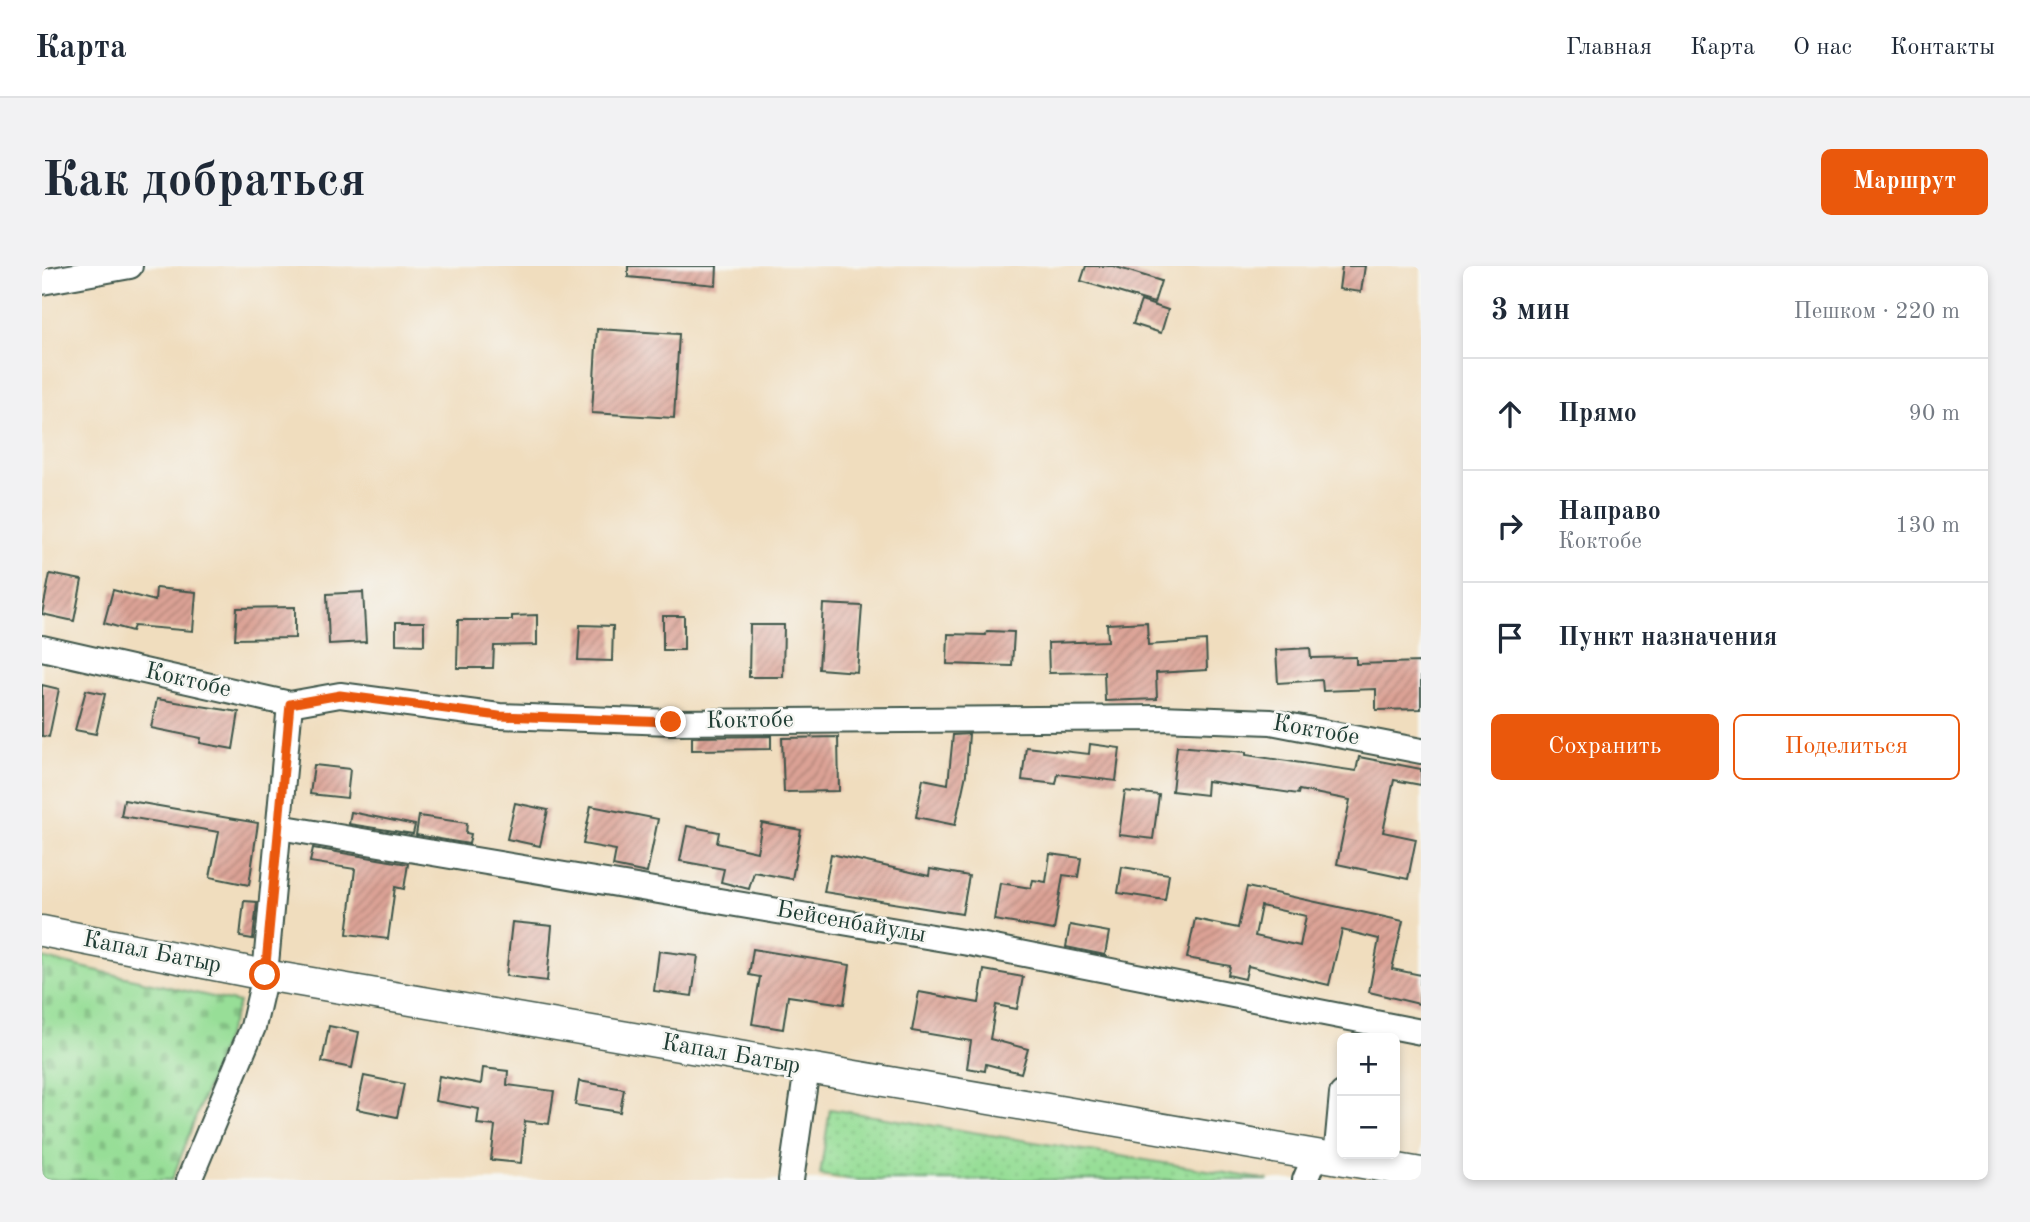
<!DOCTYPE html>
<html lang="ru">
<head>
<meta charset="utf-8">
<style>
  body { margin:0; font-family:"Old Standard TT",serif; background:#f2f2f3; color:#1f2937 }
  .controls { position:absolute; right:21px; bottom:21px; display:grid; overflow:hidden; border-radius:10px; box-shadow:0 4px 10px #0003 }
  .controls button { width:63px; height:63px; display:grid; place-items:center; padding:0; border:0; border-bottom:2px solid #e0e1e3; background:#fff; color:#1f2937; font:35px sans-serif }
  .stop { position:absolute; width:21px; height:21px; margin:-16px; border:5px solid #ea580c; border-radius:50%; background:#fff }
  .stop.end { background:#ea580c; border-color:#fff; box-shadow:0 2px 7px #0008 }
  .list { margin:0; padding:0; list-style:none }
  h2 { display:flex; justify-content:space-between; align-items:center; height:91px; margin:0; padding:0 28px; font-size:30px }
  h2 small { font-size:23px; font-weight:400; color:#747a83 }
  .list li { display:grid; grid-template-columns:46px 1fr auto; gap:21px; align-items:center; box-sizing:border-box; height:112px; padding:0 28px; border-top:2px solid #e0e1e3 }
  .list b { display:block; font-size:26px; white-space:nowrap }
  .list p { margin:0; font-size:23px; white-space:nowrap; color:#747a83 }
  .list em { font-size:23px; font-style:normal; color:#747a83 }
  .actions { display:flex; gap:14px; padding:21px 28px }
  .actions a { flex:1; padding:16px 0; border:2px solid #ea580c; border-radius:10px; text-align:center; font-size:24px; color:#ea580c }
  .actions .main { background:#ea580c; color:#fff }
  .icon { flex:none; width:38px; height:38px; fill:none; stroke:currentColor; stroke-width:2; stroke-linecap:round; stroke-linejoin:round }
  .map { position:relative; flex:none; width:1379px; height:914px; overflow:hidden; border-radius:10px }
  header { display:flex; align-items:center; gap:42px; box-sizing:border-box; height:98px; padding:0 35px; background:#fff; border-bottom:2px solid #e0e1e3 }
  header strong { font-size:33px }
  nav { display:flex; gap:38px; margin-inline-start:auto; font-size:24px }
  .intro { display:flex; align-items:center; justify-content:space-between; box-sizing:border-box; height:168px; padding:0 42px }
  h1 { margin:0; font-size:49px }
  .button { padding:18px 32px; border-radius:10px; background:#ea580c; color:#fff; font-size:24px; font-weight:700 }
  main { display:flex; gap:42px; padding:0 42px }
  aside { flex:1; background:#fff; border-radius:10px; box-shadow:0 4px 10px #0003 }
  .map>svg:first-child { display:block }
  .cemetery { fill:url(#cemetery-stones); stroke:#5b8e66; stroke-width:2 }
  .park { fill:url(#park-dots); stroke:#5b8e66; stroke-width:2 }
  .building { fill:url(#building-hatch); fill-rule:evenodd }
  .lines { fill:none; stroke-linecap:round; stroke-linejoin:round }
  .minor-casing { stroke:#3e5549; stroke-width:28 }
  .major-casing { stroke:#3e5549; stroke-width:33 }
  .minor { stroke:#fff; stroke-width:24 }
  .major { stroke:#fff; stroke-width:30 }
  .route { stroke:#ea580c; stroke-width:9 }
  .labels { text-anchor:middle; dominant-baseline:central; stroke-width:5; stroke-linejoin:round; paint-order:stroke }
  .street-label { font-size:24px; fill:#1f3d34; stroke:#f6f6f2 }
</style>
</head>
<body>
<header>
<strong>Карта</strong>
<nav><a>Главная</a><a>Карта</a><a>О нас</a><a>Контакты</a></nav>
</header>
<div class="intro"><h1>Как добраться</h1><a class="button">Маршрут</a></div>
<main>
<div class="map">
<svg width="1379" height="914" viewBox="0 0 1379 914">
  <defs>
    <pattern id="cemetery-stones" width="16" height="16" patternUnits="userSpaceOnUse" patternTransform="scale(1.75)"><rect width="16" height="16" fill="#97de97"/><path d="M2 7V4a2 2 0 0 1 4 0v3zM10 15v-3a2 2 0 0 1 4 0v3z" fill="#82bf83"/></pattern>
    <pattern id="park-dots" width="8" height="8" patternUnits="userSpaceOnUse" patternTransform="scale(1.75)"><rect width="8" height="8" fill="#97de97"/><path d="M2 2h.1M6 6h.1" fill="none" stroke="#82bf83" stroke-width="1.8" stroke-linecap="round"/></pattern>
    <pattern id="building-hatch" width="6" height="6" patternUnits="userSpaceOnUse" patternTransform="scale(1.75)"><rect width="6" height="6" fill="#dca295"/><path d="M-1 1l2-2M0 6l6-6M5 7l2-2" fill="none" stroke="#b2857a"/></pattern>
  </defs>
  <rect width="100%" height="100%" fill="#f6f6f2"/>
  <filter id="ink" filterUnits="userSpaceOnUse"><feTurbulence type="fractalNoise" baseFrequency=".0143" numOctaves="2"/><feDisplacementMap in="SourceGraphic" scale="14" xChannelSelector="R" yChannelSelector="G"/><feConvolveMatrix kernelMatrix="1 2 1 2 8 2 1 2 1" color-interpolation-filters="sRGB"/></filter>
  <filter id="wash" filterUnits="userSpaceOnUse"><feTurbulence type="fractalNoise" baseFrequency=".00686" numOctaves="4" result="noise"/><feDisplacementMap in="SourceGraphic" scale="28" xChannelSelector="R" yChannelSelector="G"/><feGaussianBlur stdDeviation="1.57" result="paint"/><feColorMatrix in="noise" values="0 0 0 0 0 0 0 0 0 0 0 0 0 0 0 0 0 1.4 0 .05"/><feComposite in="paint" operator="in"/></filter>
  <g filter="url(#wash)">
    <rect width="100%" height="100%" fill="#f0ddbe"/>
    <!-- cemetery -->
    <polygon class="cemetery" points="0,692 197,737 130,914 0,914"/>
    <!-- park -->
    <polygon class="park" points="788,843 1227,914 815,914 778,909"/>
    <g id="blocks">
      <!-- building -->
      <g class="building">
        <polygon points="586,0 675,0 674,19 586,11"/>
        <polygon points="1044,0 1071,0 1119,15 1112,37 1039,15"/>
        <polygon points="1300,0 1323,0 1319,26 1297,23"/>
        <polygon points="1099,35 1126,44 1119,67 1091,58"/>
        <polygon points="555,63 637,68 632,152 550,147"/>
        <polygon points="8,308 40,314 32,355 0,348"/>
        <polygon points="114,322 154,326 151,365 92,360 90,365 62,357 71,324 113,335"/>
        <polygon points="321,326 324,376 287,378 285,328"/>
        <polygon points="781,338 820,340 815,406 777,403"/>
        <polygon points="253,341 253,372 193,373 195,342"/>
        <polygon points="495,349 495,379 452,380 451,402 415,402 416,354 470,354 470,350"/>
        <rect x="621" y="350" width="21" height="34"/>
        <polygon points="354,356 382,356 382,379 354,378"/>
        <polygon points="1105,356 1106,379 1164,375 1165,404 1114,407 1115,433 1063,435 1062,406 1007,407 1006,377 1066,375 1065,358"/>
        <polygon points="538,359 571,360 570,395 536,394"/>
        <polygon points="708,359 742,359 741,411 707,411"/>
        <polygon points="945,365 972,366 970,400 905,398 906,368 944,369"/>
        <polygon points="1268,382 1269,392 1314,391 1314,398 1379,396 1379,443 1334,444 1334,423 1281,425 1280,414 1236,417 1234,384"/>
        <polygon points="0,419 17,423 7,471 0,470"/>
        <polygon points="44,424 63,428 54,468 33,464"/>
        <polygon points="115,433 197,446 191,483 158,477 159,472 109,462"/>
        <polygon points="927,468 924,508 913,559 874,551 881,513 906,518 911,469"/>
        <polygon points="729,470 729,483 650,484 650,471"/>
        <polygon points="796,471 797,525 742,526 740,472"/>
        <polygon points="1048,478 1078,482 1074,515 1016,508 1014,518 980,514 984,481 1047,488"/>
        <polygon points="1135,480 1204,486 1204,489 1314,505 1317,491 1379,503 1379,519 1352,514 1341,566 1374,573 1366,613 1295,598 1308,534 1257,524 1256,528 1165,515 1164,529 1130,525"/>
        <polygon points="272,499 308,503 305,532 268,528"/>
        <polygon points="1083,525 1117,529 1111,573 1077,569"/>
        <polygon points="82,534 216,557 207,619 168,611 177,566 79,550"/>
        <polygon points="473,537 506,544 498,580 465,573"/>
        <polygon points="549,540 616,553 605,607 571,600 574,584 541,578"/>
        <polygon points="309,546 373,559 371,568 307,558"/>
        <polygon points="377,550 425,557 424,567 429,568 427,578 374,569"/>
        <polygon points="720,557 759,564 750,613 712,606 707,623 679,616 682,603 638,595 645,560 677,566 675,577 715,586"/>
        <polygon points="271,582 366,598 362,623 353,621 346,673 305,668 313,603 268,596"/>
        <polygon points="789,588 887,610 888,603 927,610 920,648 782,626"/>
        <polygon points="1008,588 1039,592 1036,611 1021,609 1012,664 952,654 958,617 989,622 991,614 1004,616"/>
        <polygon points="1080,601 1127,608 1123,634 1076,627"/>
        <path d="M1205 621 1361 655 1350 703 1379 709 1377 738 1327 726 1337 673 1300 664 1287 719 1206 700 1203 713 1186 709 1188 700 1145 692 1153 653 1196 662ZM1219 640 1264 650 1258 680 1213 670Z"/>
        <polygon points="202,635 215,636 211,673 198,671"/>
        <polygon points="470,656 510,660 505,715 464,710"/>
        <polygon points="1028,659 1067,666 1063,689 1024,681"/>
        <polygon points="711,683 808,699 802,738 746,730 741,763 710,758 718,711 707,709"/>
        <polygon points="617,685 656,690 650,730 612,725"/>
        <polygon points="942,704 981,711 975,743 954,739 948,773 986,783 979,807 944,798 943,805 925,802 929,775 870,765 877,726 937,737"/>
        <polygon points="287,760 317,766 310,802 280,796"/>
        <polygon points="441,802 466,805 465,819 512,825 507,858 483,855 479,897 449,894 453,860 435,858 437,843 393,835 397,810 439,818"/>
        <polygon points="322,810 362,818 355,851 315,843"/>
        <polygon points="537,815 582,823 578,846 533,839"/>
      </g>
    </g>
  </g>
  <g filter="url(#ink)">
    <use href="#blocks" fill-opacity="0" stroke="#3e5549" stroke-width="2"/>
    <g class="lines">
      <!-- minor casing -->
      <g class="minor-casing">
        <g id="minor">
          <polyline points="0,16 88,0"/>
          <polyline points="0,382 248,438 298,429 457,450 629,456 1118,452 1229,456 1379,485"/>
          <polyline points="237,561 932,678 1379,766"/>
          <polyline points="1294,893 1300,828"/>
          <polyline points="147,914 211,761 223,709 248,438"/>
          <polyline points="749,914 765,802"/>
          <polyline points="1263,914 1273,890"/>
        </g>
      </g>
      <!-- major casing -->
      <g class="major-casing">
        <polyline id="major" points="0,665 223,709 1379,907"/>
      </g>
      <!-- minor -->
      <use href="#minor" class="minor"/>
      <!-- major -->
      <use href="#major" class="major"/>
    </g>
  </g>
  <g class="lines" filter="url(#ink)">
    <!-- route -->
    <polyline class="route" points="223,709 248,438 298,429 457,450 629,456"/>
  </g>
  <g class="labels">
    <!-- street labels -->
    <g class="street-label">
      <text transform="translate(146 415) rotate(13)">Коктобе</text>
      <text transform="translate(708 455) rotate(-1)">Коктобе</text>
      <text transform="translate(1274 465) rotate(10)">Коктобе</text>
      <text transform="translate(809 657) rotate(10)">Бейсенбайулы</text>
      <text transform="translate(110 687) rotate(11)">Капал Батыр</text>
      <text transform="translate(689 789) rotate(10)">Капал Батыр</text>
    </g>
  </g>
</svg>
<div class="controls">
<button>+</button>
<button>−</button>
</div>
<div class="stop" style="left:223px;top:709px"></div>
<div class="stop end" style="left:629px;top:456px"></div>
</div>
<aside>
<h2>3 мин<small>Пешком · 220 m</small></h2>
<ul class="list">
<li><svg class="icon" aria-label="ahead" viewBox="0 0 24 24"><path d="M12 20V5M6 11l6-6 6 6"/></svg><div><b>Прямо</b></div><em>90 m</em></li>
<li><svg class="icon" aria-label="right" viewBox="0 0 24 24"><path d="M7 20v-9h11M14 6l5 5-5 5"/></svg><div><b>Направо</b><p>Коктобе</p></div><em>130 m</em></li>
<li><svg class="icon" aria-label="arrive" viewBox="0 0 24 24"><path d="M6 21V4h12l-3 4 3 4H6"/></svg><div><b>Пункт назначения</b></div></li>
</ul>
<div class="actions"><a class="main">Сохранить</a><a>Поделиться</a></div>
</aside>
</main>
</body>
</html>
